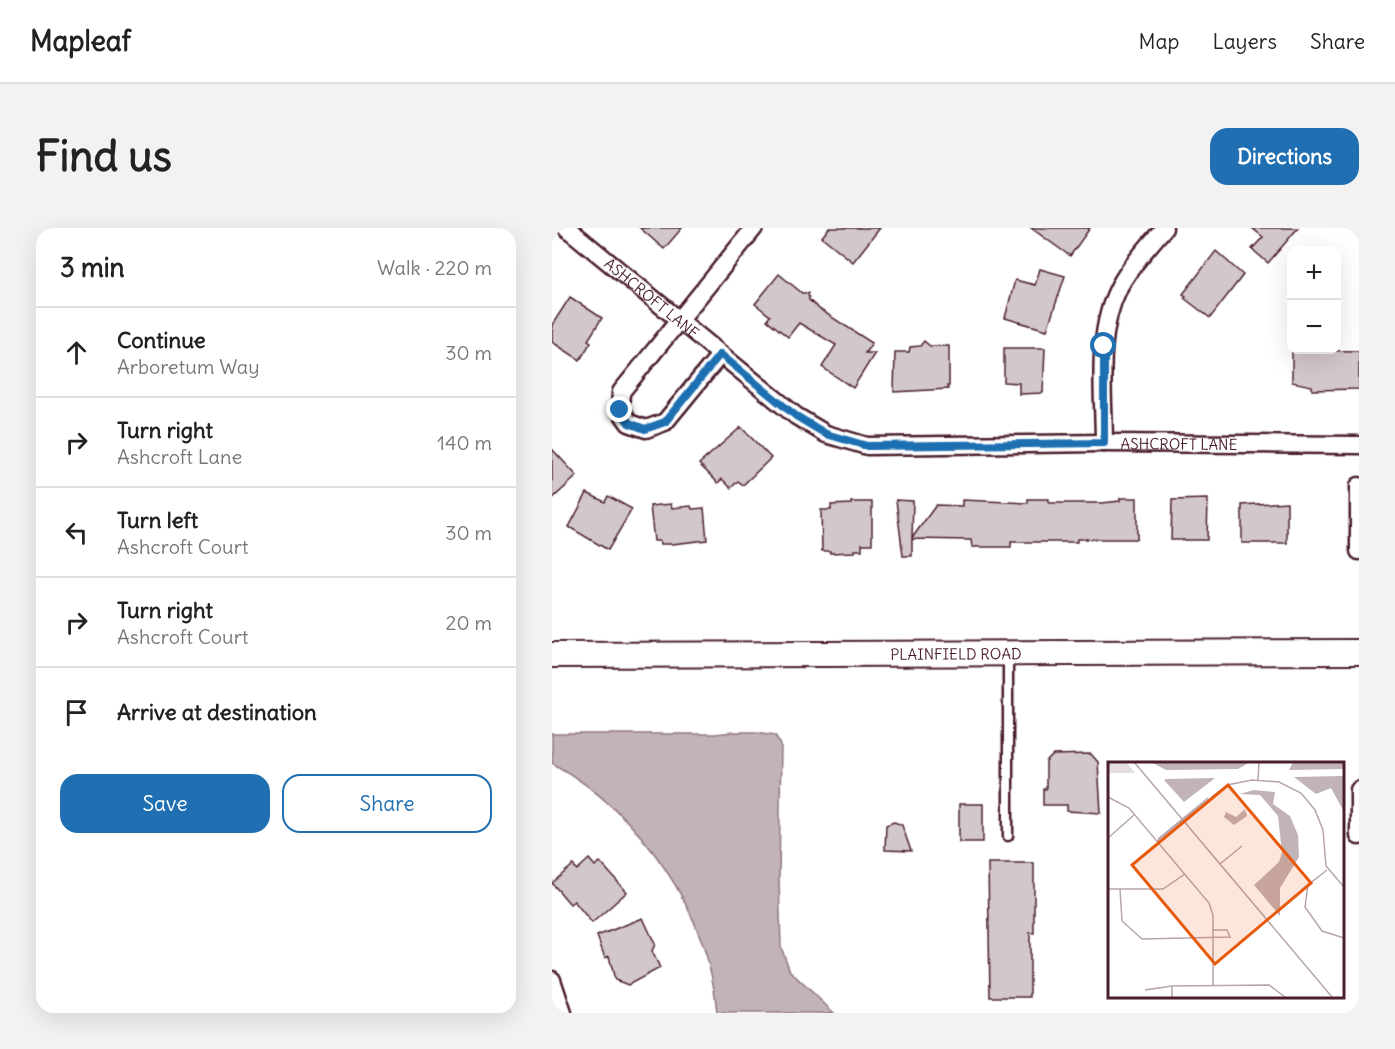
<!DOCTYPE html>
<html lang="en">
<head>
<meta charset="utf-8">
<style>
  body { margin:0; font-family:Delius,sans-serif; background:#f2f2f2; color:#222 }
  .controls { position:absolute; right:18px; top:18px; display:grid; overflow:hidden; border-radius:12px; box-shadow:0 6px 24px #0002 }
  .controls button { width:54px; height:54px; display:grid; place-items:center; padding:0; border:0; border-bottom:2px solid #e0e0e0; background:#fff; color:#222; font:30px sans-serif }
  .stop { position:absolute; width:18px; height:18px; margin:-14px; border:4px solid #1f6fb2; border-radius:50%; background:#fff }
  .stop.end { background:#1f6fb2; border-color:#fff; box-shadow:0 2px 6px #0008 }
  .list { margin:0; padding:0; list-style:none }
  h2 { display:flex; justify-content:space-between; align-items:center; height:78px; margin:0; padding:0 24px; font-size:26px }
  h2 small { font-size:20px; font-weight:400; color:#767676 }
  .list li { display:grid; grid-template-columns:39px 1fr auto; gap:18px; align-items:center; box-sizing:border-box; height:90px; padding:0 24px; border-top:2px solid #e0e0e0 }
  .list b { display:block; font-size:22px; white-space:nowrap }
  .list p { margin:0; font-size:20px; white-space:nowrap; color:#767676 }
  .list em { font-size:20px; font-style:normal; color:#767676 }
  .actions { display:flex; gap:12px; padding:18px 24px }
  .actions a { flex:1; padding:14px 0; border:2px solid #1f6fb2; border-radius:18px; text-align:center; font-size:21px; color:#1f6fb2 }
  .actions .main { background:#1f6fb2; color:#fff }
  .icon { flex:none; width:33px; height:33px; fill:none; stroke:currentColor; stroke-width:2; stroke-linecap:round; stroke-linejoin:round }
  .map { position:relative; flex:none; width:807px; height:785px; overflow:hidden; border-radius:18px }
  header { display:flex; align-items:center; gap:36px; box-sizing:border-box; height:84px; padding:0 30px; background:#fff; border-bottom:2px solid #e0e0e0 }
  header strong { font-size:28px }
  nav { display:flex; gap:33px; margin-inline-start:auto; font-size:21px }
  .intro { display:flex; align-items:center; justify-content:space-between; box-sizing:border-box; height:144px; padding:0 36px }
  h1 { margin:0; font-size:42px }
  .button { padding:15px 27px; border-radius:18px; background:#1f6fb2; color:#fff; font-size:21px; font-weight:700 }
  main { display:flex; gap:36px; padding:0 36px }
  aside { flex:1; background:#fff; border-radius:18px; box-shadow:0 6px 24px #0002 }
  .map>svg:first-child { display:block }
  .water { fill:#c1b3b6; stroke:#91787e; stroke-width:1.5 }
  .building { fill:#d2c7cb; stroke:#4a1f2b; stroke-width:1.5 }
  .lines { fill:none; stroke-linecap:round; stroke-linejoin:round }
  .lane-casing { stroke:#4a1f2b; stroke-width:13 }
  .street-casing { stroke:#4a1f2b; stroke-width:21 }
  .secondary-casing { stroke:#4a1f2b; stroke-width:28 }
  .lane { stroke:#fff; stroke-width:8 }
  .street { stroke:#fff; stroke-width:16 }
  .secondary { stroke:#fff; stroke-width:24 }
  .route { stroke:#1f6fb2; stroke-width:8 }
  .labels { text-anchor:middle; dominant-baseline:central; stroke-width:5; stroke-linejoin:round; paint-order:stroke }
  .street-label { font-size:15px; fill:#4a1f2b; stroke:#fff }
  .inset-road { fill:none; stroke:#b7a5aa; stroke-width:1.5 }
  .view { fill:#e8590c; fill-opacity:0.15; stroke:#e8590c; stroke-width:3 }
  .inset-edge { fill:none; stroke:#4a1f2b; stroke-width:3 }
</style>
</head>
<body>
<header>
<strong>Mapleaf</strong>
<nav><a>Map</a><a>Layers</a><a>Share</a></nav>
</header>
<div class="intro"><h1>Find us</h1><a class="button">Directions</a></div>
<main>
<aside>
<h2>3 min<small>Walk · 220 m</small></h2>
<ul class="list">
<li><svg class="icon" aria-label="ahead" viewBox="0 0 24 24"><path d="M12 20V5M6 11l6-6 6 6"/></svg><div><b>Continue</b><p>Arboretum Way</p></div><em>30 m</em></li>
<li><svg class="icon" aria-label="right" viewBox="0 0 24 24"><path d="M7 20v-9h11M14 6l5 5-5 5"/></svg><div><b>Turn right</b><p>Ashcroft Lane</p></div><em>140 m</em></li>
<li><svg class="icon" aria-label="left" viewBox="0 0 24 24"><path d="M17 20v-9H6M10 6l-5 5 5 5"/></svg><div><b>Turn left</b><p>Ashcroft Court</p></div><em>30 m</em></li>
<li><svg class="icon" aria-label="right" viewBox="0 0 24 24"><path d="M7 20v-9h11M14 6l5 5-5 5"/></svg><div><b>Turn right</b><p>Ashcroft Court</p></div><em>20 m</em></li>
<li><svg class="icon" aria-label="arrive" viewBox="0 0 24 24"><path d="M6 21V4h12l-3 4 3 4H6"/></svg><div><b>Arrive at destination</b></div></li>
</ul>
<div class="actions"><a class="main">Save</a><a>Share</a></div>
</aside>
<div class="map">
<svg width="807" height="785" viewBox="0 0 807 785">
  <rect width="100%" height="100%" fill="#fff"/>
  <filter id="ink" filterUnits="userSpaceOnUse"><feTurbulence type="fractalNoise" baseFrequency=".0167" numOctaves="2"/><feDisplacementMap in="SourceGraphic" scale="12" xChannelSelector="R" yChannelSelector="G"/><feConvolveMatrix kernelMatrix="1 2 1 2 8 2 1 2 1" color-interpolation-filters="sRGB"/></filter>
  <g filter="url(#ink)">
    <!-- water -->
    <path class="water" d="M181 504H204L223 507 229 517 227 651 229 719 238 743 282 785H165C157 683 89 585 0 535V506H163Z"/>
    <!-- building -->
    <g class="building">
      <polygon points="88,0 130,0 112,21"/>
      <polygon points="277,0 328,0 301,34 270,9"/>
      <polygon points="479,0 538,0 518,28"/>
      <polygon points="700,0 746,0 716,35 700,21 711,9"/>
      <polygon points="664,23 691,47 658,90 632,70 634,68 631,66"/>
      <polygon points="488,41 513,48 495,102 453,90 463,52 483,57"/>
      <polygon points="227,46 250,65 256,65 257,72 267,81 320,115 313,125 323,125 301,160 270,139 284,117 247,95 236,109 215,92 218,88 203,76"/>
      <polygon points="18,69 50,90 36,112 39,114 28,132 0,114 0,97"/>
      <polygon points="372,113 378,118 397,118 397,158 395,158 396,161 342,164 343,124 357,124 358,119 368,118"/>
      <polygon points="452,120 493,120 491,165 467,166 467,155 452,154"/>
      <polygon points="740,122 807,123 807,161 760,162 760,158 740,154"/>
      <polygon points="189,199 219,230 191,257 186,253 179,260 170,251 166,255 147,236"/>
      <polygon points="0,221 25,248 0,271"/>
      <polygon points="35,265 53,274 56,268 80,281 56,322 17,299"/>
      <polygon points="568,270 585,270 585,311 525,311 525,314 459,314 459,319 420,319 419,312 360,311 360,328 351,328 344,272 361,273 360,310 384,277 410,278 410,272 476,275 476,271 497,271 497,275 550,275 568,273"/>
      <polygon points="656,271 655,312 619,312 620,272"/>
      <polygon points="299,274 320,274 320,316 310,316 310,322 303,322 303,324 278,325 278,323 270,323 269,282 279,282 279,277 299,276"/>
      <polygon points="735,274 735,315 690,315 690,277"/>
      <polygon points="119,276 120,280 139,278 140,281 152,280 155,312 120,316 109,316 108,313 102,313 98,278"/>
      <polygon points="539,526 546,534 549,585 515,583 515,577 491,577 491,561 494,561 494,534 501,527"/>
      <rect x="407" y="576" width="24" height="38"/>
      <polygon points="342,594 350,597 359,623 333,622 334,597"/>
      <polygon points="37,631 43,638 48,634 75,664 40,695 22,673 18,676 0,655 21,637 25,642"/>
      <polygon points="436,635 482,635 482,705 478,705 478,769 438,769"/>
      <polygon points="91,690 103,716 100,723 108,740 76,757 63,752 57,728 53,730 45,708"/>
    </g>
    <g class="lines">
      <!-- lane casing -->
      <g class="lane-casing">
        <polyline id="lane" points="456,608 456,426"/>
      </g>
      <!-- street casing -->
      <g class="street-casing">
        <g id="street">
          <path id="s1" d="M15 0 244 188 274 206 315 218 552 215 807 217"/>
          <polyline points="168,127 113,194 94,201 77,195 68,182 69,164 202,0"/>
          <path d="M552 215C552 165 543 106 567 59 579 37 596 19 612 0"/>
          <polyline points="807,258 807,323"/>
          <polyline points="807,562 807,608"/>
          <polyline points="0,752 11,785"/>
        </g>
      </g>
      <!-- secondary casing -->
      <g class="secondary-casing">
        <g id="secondary">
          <path id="s2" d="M0 427 807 424"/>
        </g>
      </g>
      <!-- lane -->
      <use href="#lane" class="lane"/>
      <!-- street -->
      <use href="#street" class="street"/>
      <!-- secondary -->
      <use href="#secondary" class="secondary"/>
    </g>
  </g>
  <g class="lines" filter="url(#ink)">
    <!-- route -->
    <polyline class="route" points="68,182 77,195 93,201 113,194 168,126 244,188 274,206 315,218 552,215 552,118"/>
  </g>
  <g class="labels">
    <!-- street labels -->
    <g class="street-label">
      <text stroke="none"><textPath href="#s1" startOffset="110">ASHCROFT LANE</textPath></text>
      <text stroke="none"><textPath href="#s1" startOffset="686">ASHCROFT LANE</textPath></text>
      <text stroke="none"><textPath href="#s2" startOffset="404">PLAINFIELD ROAD</textPath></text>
    </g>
  </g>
  <!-- overview -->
  <g transform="translate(556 534)">
    <rect width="236" height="236" fill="#fff"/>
    <path d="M0 0H18L27 11H0Z" fill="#e5dee0"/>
    <path d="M43 0H142L130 7 58 8ZM185 0H235V7L181 8ZM235 14V48L223 26 208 32 186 15ZM107 16 76 40 56 18 58 17ZM146 28 167 30 165 42 182 54 190 73 191 95 172 126V154L146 123 171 100 174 91 170 54 152 33 131 32ZM137 47 139 54 126 63 116 55 118 50 128 55Z" fill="#c1b3b6"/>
    <path class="inset-road" d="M26 0 224 235M150 18 151 0M0 35 21 46 101 141 105 153V224M0 76 26 53M50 77 100 36M49 79 119 23 144 18 171 20 193 31 207 48 215 68 218 104 236 125M112 102 134 84M219 108 200 123 197 145 214 169 236 176M0 127H55L77 112M12 127 14 159 34 177 122 175 119 168H105M37 228 64 224M64 235V224L161 223 177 235"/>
    <path class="view" d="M120 23 203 121 107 202 24 103Z"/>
    <rect width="236" height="236" class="inset-edge"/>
  </g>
</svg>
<div class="controls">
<button>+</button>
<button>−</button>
</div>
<div class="stop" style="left:552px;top:118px"></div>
<div class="stop end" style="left:68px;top:182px"></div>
</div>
</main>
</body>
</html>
